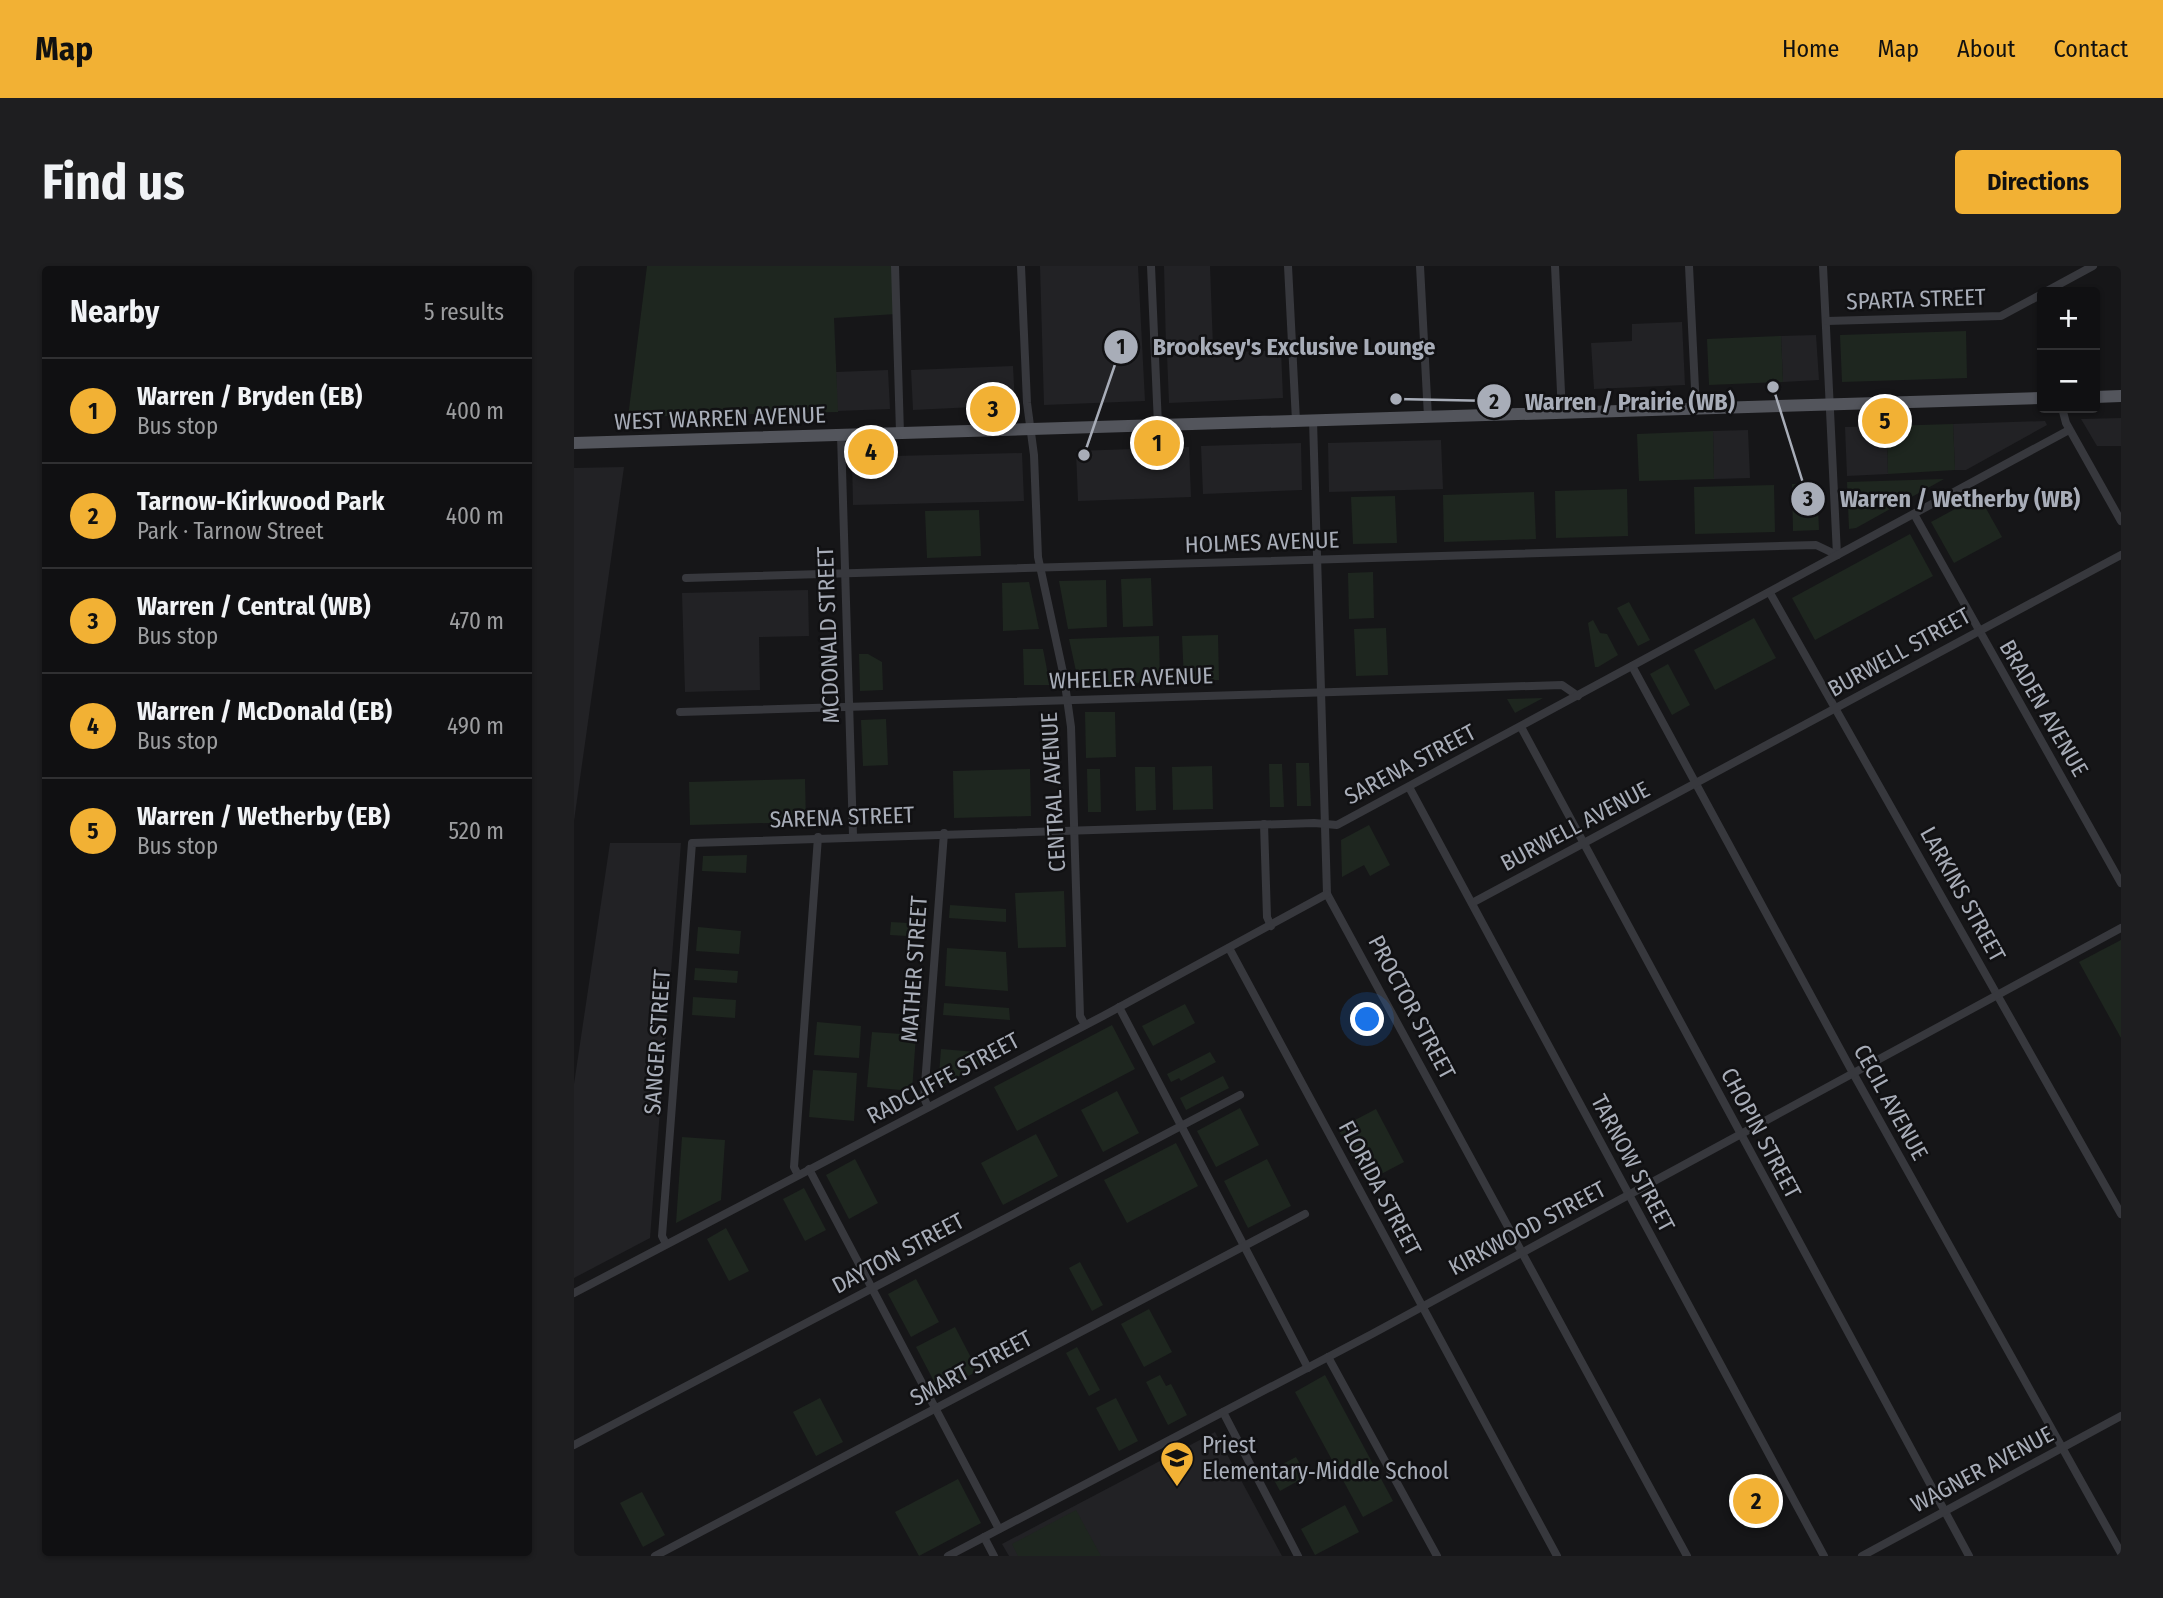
<!DOCTYPE html>
<html lang="en">
<head>
<meta charset="utf-8">
<style>
  body { margin:0; font-family:"Fira Sans Condensed",sans-serif; background:#1e1e20; color:#f1f3f6 }
  .controls { position:absolute; right:21px; top:21px; display:grid; overflow:hidden; border-radius:7px; box-shadow:0 2px 5px #0004 }
  .controls button { width:63px; height:63px; display:grid; place-items:center; padding:0; border:0; border-bottom:2px solid #303032; background:#101012; color:#f1f3f6; font:35px sans-serif }
  .you { position:absolute; left:794px; top:754px; width:24px; height:24px; margin:-18px; border:5px solid #fff; border-radius:50%; background:#1a73e8; box-shadow:0 0 0 10px #1a73e833 }
  .badge { display:grid; place-items:center; width:46px; height:46px; border-radius:50%; background:#f2b134; color:#111; font-size:23px; font-weight:700 }
  .pin { position:absolute; translate:-50% -50%; border:4px solid #fff; box-shadow:0 2px 7px #0006 }
  .list { margin:0; padding:0; list-style:none }
  h2 { display:flex; justify-content:space-between; align-items:center; height:91px; margin:0; padding:0 28px; font-size:30px }
  h2 small { font-size:23px; font-weight:400; color:#9c9d9f }
  .list li { display:grid; grid-template-columns:46px 1fr auto; gap:21px; align-items:center; box-sizing:border-box; height:105px; padding:0 28px; border-top:2px solid #303032 }
  .list b { display:block; font-size:26px; white-space:nowrap }
  .list p { margin:0; font-size:23px; white-space:nowrap; color:#9c9d9f }
  .list em { font-size:23px; font-style:normal; color:#9c9d9f }
  .map { position:relative; flex:none; width:1547px; height:1290px; overflow:hidden; border-radius:7px }
  header { display:flex; align-items:center; gap:42px; box-sizing:border-box; height:98px; padding:0 35px; background:#f2b134; color:#111 }
  header strong { font-size:33px }
  nav { display:flex; gap:38px; margin-inline-start:auto; font-size:24px }
  .intro { display:flex; align-items:center; justify-content:space-between; box-sizing:border-box; height:168px; padding:0 42px }
  h1 { margin:0; font-size:49px }
  .button { padding:18px 32px; border-radius:7px; background:#f2b134; color:#111; font-size:24px; font-weight:700 }
  main { display:flex; gap:42px; padding:0 42px }
  aside { flex:1; background:#101012; border-radius:7px; box-shadow:0 2px 5px #0004 }
  .map>svg:first-child { display:block }
  .built { fill:#222225 }
  .green { fill:#1e261f }
  .lines { fill:none; stroke-linecap:round; stroke-linejoin:round }
  .street { stroke:#37383d; stroke-width:8 }
  .primary { stroke:#53555c; stroke-width:12 }
  .labels { text-anchor:middle; dominant-baseline:central; stroke-width:5; stroke-linejoin:round; paint-order:stroke }
  .street-label { font-size:23px; fill:#a8adb8; stroke:#111113 }
  .poi-label { font-size:23px; fill:#a8adb8; stroke:#111113; text-anchor:start }
  .leader { fill:none; stroke:#a8adb8; stroke-width:2.5 }
  .callout-dot { fill:#a8adb8; stroke:#111113; stroke-width:2.5 }
  .mark-label { font-size:21px; text-anchor:middle; font-weight:bold; fill:#111 }
  .callout-label { font-size:24px; text-anchor:middle; font-weight:bold; fill:#a8adb8; stroke:#111113; stroke-width:5; stroke-linejoin:round; paint-order:stroke }
</style>
</head>
<body>
<header>
<strong>Map</strong>
<nav><a>Home</a><a>Map</a><a>About</a><a>Contact</a></nav>
</header>
<div class="intro"><h1>Find us</h1><a class="button">Directions</a></div>
<main>
<aside>
<h2>Nearby<small>5 results</small></h2>
<ul class="list">
<li><span class="badge">1</span><div><b>Warren / Bryden (EB)</b><p>Bus stop</p></div><em>400 m</em></li>
<li><span class="badge">2</span><div><b>Tarnow-Kirkwood Park</b><p>Park · Tarnow Street</p></div><em>400 m</em></li>
<li><span class="badge">3</span><div><b>Warren / Central (WB)</b><p>Bus stop</p></div><em>470 m</em></li>
<li><span class="badge">4</span><div><b>Warren / McDonald (EB)</b><p>Bus stop</p></div><em>490 m</em></li>
<li><span class="badge">5</span><div><b>Warren / Wetherby (EB)</b><p>Bus stop</p></div><em>520 m</em></li>
</ul>
</aside>
<div class="map">
<svg width="1547" height="1290" viewBox="0 0 1547 1290">
  <rect width="100%" height="100%" fill="#161618"/>
  <!-- built -->
  <g class="built">
    <polygon points="466,0 564,0 571,135 470,139"/>
    <polygon points="590,0 636,0 639,81 592,82"/>
    <polygon points="1108,56 1111,119 1020,123 1017,77 1058,75 1058,58"/>
    <polygon points="1242,69 1245,114 1209,116 1207,70"/>
    <polygon points="707,84 709,132 595,137 593,89"/>
    <polygon points="439,100 441,139 339,144 337,104"/>
    <polygon points="314,104 316,143 263,145 262,106"/>
    <polygon points="1547,152 1547,180 1523,180 1507,153"/>
    <polygon points="1471,155 1473,159 1392,204 1381,204 1379,158"/>
    <polygon points="1313,160 1314,208 1273,210 1271,161"/>
    <polygon points="1174,164 1176,212 1140,213 1139,165"/>
    <polygon points="867,174 869,223 755,226 754,177"/>
    <polygon points="727,177 728,224 629,228 627,180"/>
    <polygon points="615,181 617,231 504,235 502,185"/>
    <polygon points="448,187 450,235 279,239 278,191"/>
    <polygon points="50,201 0,555 0,202"/>
    <polygon points="234,324 235,370 185,371 186,424 111,426 108,327"/>
    <polygon points="36,577 107,577 76,972 0,1012 0,818"/>
    <polygon points="641,1166 708,1290 435,1290 428,1278"/>
  </g>
  <!-- green -->
  <g class="green">
    <polygon points="73,0 321,0 322,48 260,52 264,146 54,151"/>
    <polygon points="1392,65 1393,112 1268,116 1266,69"/>
    <polygon points="1207,70 1209,116 1135,119 1133,73"/>
    <polygon points="1379,158 1381,204 1314,208 1313,160"/>
    <polygon points="1139,165 1140,213 1065,215 1063,168"/>
    <polygon points="1370,213 1282,262 1275,263 1273,216"/>
    <polygon points="1243,217 1245,264 1219,265 1218,218"/>
    <polygon points="1200,219 1201,266 1121,268 1120,221"/>
    <polygon points="1053,223 1054,270 982,272 981,225"/>
    <polygon points="960,226 962,273 870,276 869,229"/>
    <polygon points="821,230 823,277 779,278 777,231"/>
    <polygon points="1405,230 1428,271 1380,297 1357,256"/>
    <polygon points="405,244 407,290 353,292 351,245"/>
    <polygon points="1336,268 1359,310 1241,374 1218,332"/>
    <polygon points="799,306 800,352 775,353 774,307"/>
    <polygon points="577,312 579,360 549,361 547,313"/>
    <polygon points="532,314 533,361 494,363 485,315"/>
    <polygon points="455,316 465,363 429,365 428,317"/>
    <polygon points="1055,336 1076,374 1064,380 1043,342"/>
    <polygon points="1180,352 1202,392 1141,424 1120,384"/>
    <polygon points="1019,354 1026,367 1033,368 1044,389 1024,401 1021,401 1014,357"/>
    <polygon points="812,362 814,409 782,410 780,363"/>
    <polygon points="644,369 645,414 610,415 608,370"/>
    <polygon points="585,370 586,416 505,419 495,373"/>
    <polygon points="449,383 469,383 476,419 450,419"/>
    <polygon points="285,388 294,388 308,396 309,424 286,425"/>
    <polygon points="1094,398 1116,439 1098,449 1076,408"/>
    <polygon points="969,432 941,447 933,433"/>
    <polygon points="511,446 541,446 542,491 512,492"/>
    <polygon points="312,453 314,499 289,500 287,454"/>
    <polygon points="722,497 735,497 737,540 723,540"/>
    <polygon points="695,498 708,498 710,541 696,541"/>
    <polygon points="638,500 639,543 599,544 598,501"/>
    <polygon points="561,501 581,501 582,544 562,545"/>
    <polygon points="456,503 457,550 380,552 379,505"/>
    <polygon points="513,503 526,503 527,546 514,546"/>
    <polygon points="231,513 232,556 116,559 115,516"/>
    <polygon points="795,559 816,599 796,610 790,599 768,611 767,574"/>
    <polygon points="173,589 172,607 128,605 129,590"/>
    <polygon points="490,625 492,681 444,682 441,627"/>
    <polygon points="376,639 432,643 432,656 375,652"/>
    <polygon points="317,656 351,658 350,671 316,669"/>
    <polygon points="124,661 167,665 165,688 122,685"/>
    <polygon points="1547,674 1547,772 1505,696"/>
    <polygon points="373,682 432,686 434,725 371,720"/>
    <polygon points="121,702 164,705 163,717 120,714"/>
    <polygon points="119,731 162,734 161,752 118,749"/>
    <polygon points="370,737 435,742 436,754 369,749"/>
    <polygon points="611,738 621,757 579,780 568,760"/>
    <polygon points="243,756 287,760 285,792 240,789"/>
    <polygon points="538,759 561,803 443,865 420,821"/>
    <polygon points="298,766 342,769 338,825 293,821"/>
    <polygon points="367,783 427,788 364,821"/>
    <polygon points="636,786 642,796 607,815 605,812 597,816 593,808"/>
    <polygon points="239,804 283,807 280,855 235,851"/>
    <polygon points="649,810 655,822 612,844 606,832"/>
    <polygon points="543,825 565,867 529,886 507,844"/>
    <polygon points="666,842 685,879 642,901 623,865"/>
    <polygon points="802,843 830,896 792,916 764,863"/>
    <polygon points="462,868 484,910 429,939 407,897"/>
    <polygon points="108,871 151,874 147,934 102,957"/>
    <polygon points="602,877 624,920 553,957 530,914"/>
    <polygon points="281,893 304,937 275,953 252,909"/>
    <polygon points="693,893 717,940 674,962 650,915"/>
    <polygon points="230,922 252,964 231,975 209,933"/>
    <polygon points="152,962 175,1005 155,1015 133,973"/>
    <polygon points="506,996 529,1039 518,1045 495,1002"/>
    <polygon points="342,1013 365,1056 337,1071 314,1028"/>
    <polygon points="575,1043 598,1086 570,1101 547,1058"/>
    <polygon points="381,1061 404,1105 365,1125 342,1081"/>
    <polygon points="503,1081 526,1124 515,1130 492,1087"/>
    <polygon points="586,1109 592,1120 597,1118 613,1149 594,1159 572,1116"/>
    <polygon points="751,1109 819,1235 789,1251 721,1126"/>
    <polygon points="246,1132 269,1176 242,1190 219,1146"/>
    <polygon points="542,1132 564,1175 545,1185 522,1142"/>
    <polygon points="722,1191 733,1210 706,1225 695,1205"/>
    <polygon points="1192,1208 1210,1243 1172,1263 1154,1228"/>
    <polygon points="384,1213 407,1257 345,1290 321,1246"/>
    <polygon points="68,1226 91,1269 69,1281 46,1237"/>
    <polygon points="771,1239 785,1266 741,1289 727,1263"/>
    <polygon points="502,1244 527,1290 444,1290 438,1278"/>
  </g>
  <g class="lines">
    <!-- street -->
    <g class="street">
      <polyline points="321,0 326,167"/>
      <polyline points="447,0 453,137 460,189 464,291 490,411 497,461 506,750 511,759"/>
      <polyline points="577,0 584,159"/>
      <polyline points="714,0 722,155"/>
      <polyline points="846,0 854,151"/>
      <polyline points="981,0 988,147"/>
      <polyline points="1115,0 1122,143"/>
      <polyline points="1249,0 1263,289"/>
      <polyline points="1471,26 1519,0"/>
      <polyline points="1253,55 1427,50 1468,28"/>
      <polyline points="1488,142 1492,157 1547,255"/>
      <polyline points="739,154 753,628 1113,1290"/>
      <polyline points="267,169 279,569"/>
      <polyline points="1340,248 1547,617"/>
      <polyline points="112,312 1242,279 1263,289"/>
      <polyline points="1196,327 1547,948"/>
      <polyline points="1058,400 1279,807 1547,1287"/>
      <polyline points="106,446 988,419 1004,430"/>
      <polyline points="947,461 1395,1290"/>
      <polyline points="835,521 1250,1290"/>
      <polyline points="690,558 693,651 697,660"/>
      <polyline points="898,637 1547,289"/>
      <polyline points="655,682 983,1290"/>
      <polyline points="545,741 734,1102"/>
      <polyline points="354,841 350,832 370,567"/>
      <polyline points="235,903 425,1263"/>
      <polyline points="224,909 220,901 244,571"/>
      <polyline points="92,978 88,970 118,577 740,557 763,559 1495,164"/>
      <polyline points="0,1027 529,750 753,628"/>
      <polyline points="754,1091 863,1290"/>
      <polyline points="649,1146 724,1290"/>
      <polyline points="0,1179 666,829"/>
      <polyline points="410,1271 420,1290"/>
      <polyline points="81,1290 731,948"/>
      <polyline points="374,1290 798,1068 1547,662"/>
      <polyline points="1288,1290 1547,1150"/>
    </g>
    <!-- primary -->
    <g class="primary">
      <polyline points="1521,131 1547,130"/>
      <polyline points="0,177 1468,132"/>
    </g>
  </g>
  <!-- icons -->
  <defs>
    <g id="school-pin" transform="scale(1.75)"><path d="M0 17L-7.5 6A9.5 9.5 0 1 1 7.5 6Z" fill="#f2b134" stroke="#111113"/><path d="M0-5L7-2L0 1L-7-2ZM-4 1L0 2.5L4 1V4Q0 6-4 4Z" fill="#111"/></g>
  </defs>
  <g fill-rule="evenodd">
    <use href="#school-pin" x="603" y="1192"/>
  </g>
  <g class="labels">
    <!-- street labels -->
    <g class="street-label">
      <text transform="translate(1342 33) rotate(-2)">SPARTA STREET</text>
      <text transform="translate(146 152) rotate(-2)">WEST WARREN AVENUE</text>
      <text transform="translate(688 276) rotate(-2)">HOLMES AVENUE</text>
      <text transform="translate(254 369) rotate(-92)">MCDONALD STREET</text>
      <text transform="translate(1325 386) rotate(-29)">BURWELL STREET</text>
      <text transform="translate(557 412) rotate(-2)">WHEELER AVENUE</text>
      <text transform="translate(1470 442) rotate(60)">BRADEN AVENUE</text>
      <text transform="translate(836 498) rotate(-28)">SARENA STREET</text>
      <text transform="translate(479 526) rotate(-93)">CENTRAL AVENUE</text>
      <text transform="translate(268 551) rotate(-2)">SARENA STREET</text>
      <text transform="translate(1001 560) rotate(-28)">BURWELL AVENUE</text>
      <text transform="translate(1389 628) rotate(61)">LARKINS STREET</text>
      <text transform="translate(340 703) rotate(-86)">MATHER STREET</text>
      <text transform="translate(838 741) rotate(62)">PROCTOR STREET</text>
      <text transform="translate(83 776) rotate(-86)">SANGER STREET</text>
      <text transform="translate(369 812) rotate(-28)">RADCLIFFE STREET</text>
      <text transform="translate(1317 836) rotate(61)">CECIL AVENUE</text>
      <text transform="translate(1187 867) rotate(62)">CHOPIN STREET</text>
      <text transform="translate(1059 897) rotate(62)">TARNOW STREET</text>
      <text transform="translate(806 922) rotate(62)">FLORIDA STREET</text>
      <text transform="translate(953 962) rotate(-28)">KIRKWOOD STREET</text>
      <text transform="translate(324 987) rotate(-28)">DAYTON STREET</text>
      <text transform="translate(397 1102) rotate(-28)">SMART STREET</text>
      <text transform="translate(1408 1203) rotate(-28)">WAGNER AVENUE</text>
    </g>
    <!-- poi labels -->
    <g class="poi-label">
      <text x="628" y="1179">Priest<tspan x="628" dy="26">Elementary‑Middle School</tspan></text>
    </g>
  </g>
  <!-- callouts -->
  <path class="leader" d="M510 189L547 81M822 133L920 135M1199 121L1234 233"/>
  <g class="callout-dot">
    <circle cx="510" cy="189" r="7"/>
    <circle cx="822" cy="133" r="7"/>
    <circle cx="1199" cy="121" r="7"/>
    <circle cx="547" cy="81" r="18"/>
    <circle cx="920" cy="135" r="18"/>
    <circle cx="1234" cy="233" r="18"/>
  </g>
  <g class="mark-label">
    <text x="547" y="88">1</text>
    <text x="920" y="143">2</text>
    <text x="1234" y="240">3</text>
  </g>
  <g class="callout-label">
    <text x="720" y="89">Brooksey's Exclusive Lounge</text>
    <text x="1056" y="144">Warren / Prairie (WB)</text>
    <text x="1386" y="241">Warren / Wetherby (WB)</text>
  </g>
</svg>
<div class="controls">
<button>+</button>
<button>−</button>
</div>
<div class="you"></div>
<div class="pin badge" style="left:583px;top:177px">1</div>
<div class="pin badge" style="left:1182px;top:1235px">2</div>
<div class="pin badge" style="left:419px;top:143px">3</div>
<div class="pin badge" style="left:297px;top:186px">4</div>
<div class="pin badge" style="left:1311px;top:155px">5</div>
</div>
</main>
</body>
</html>
